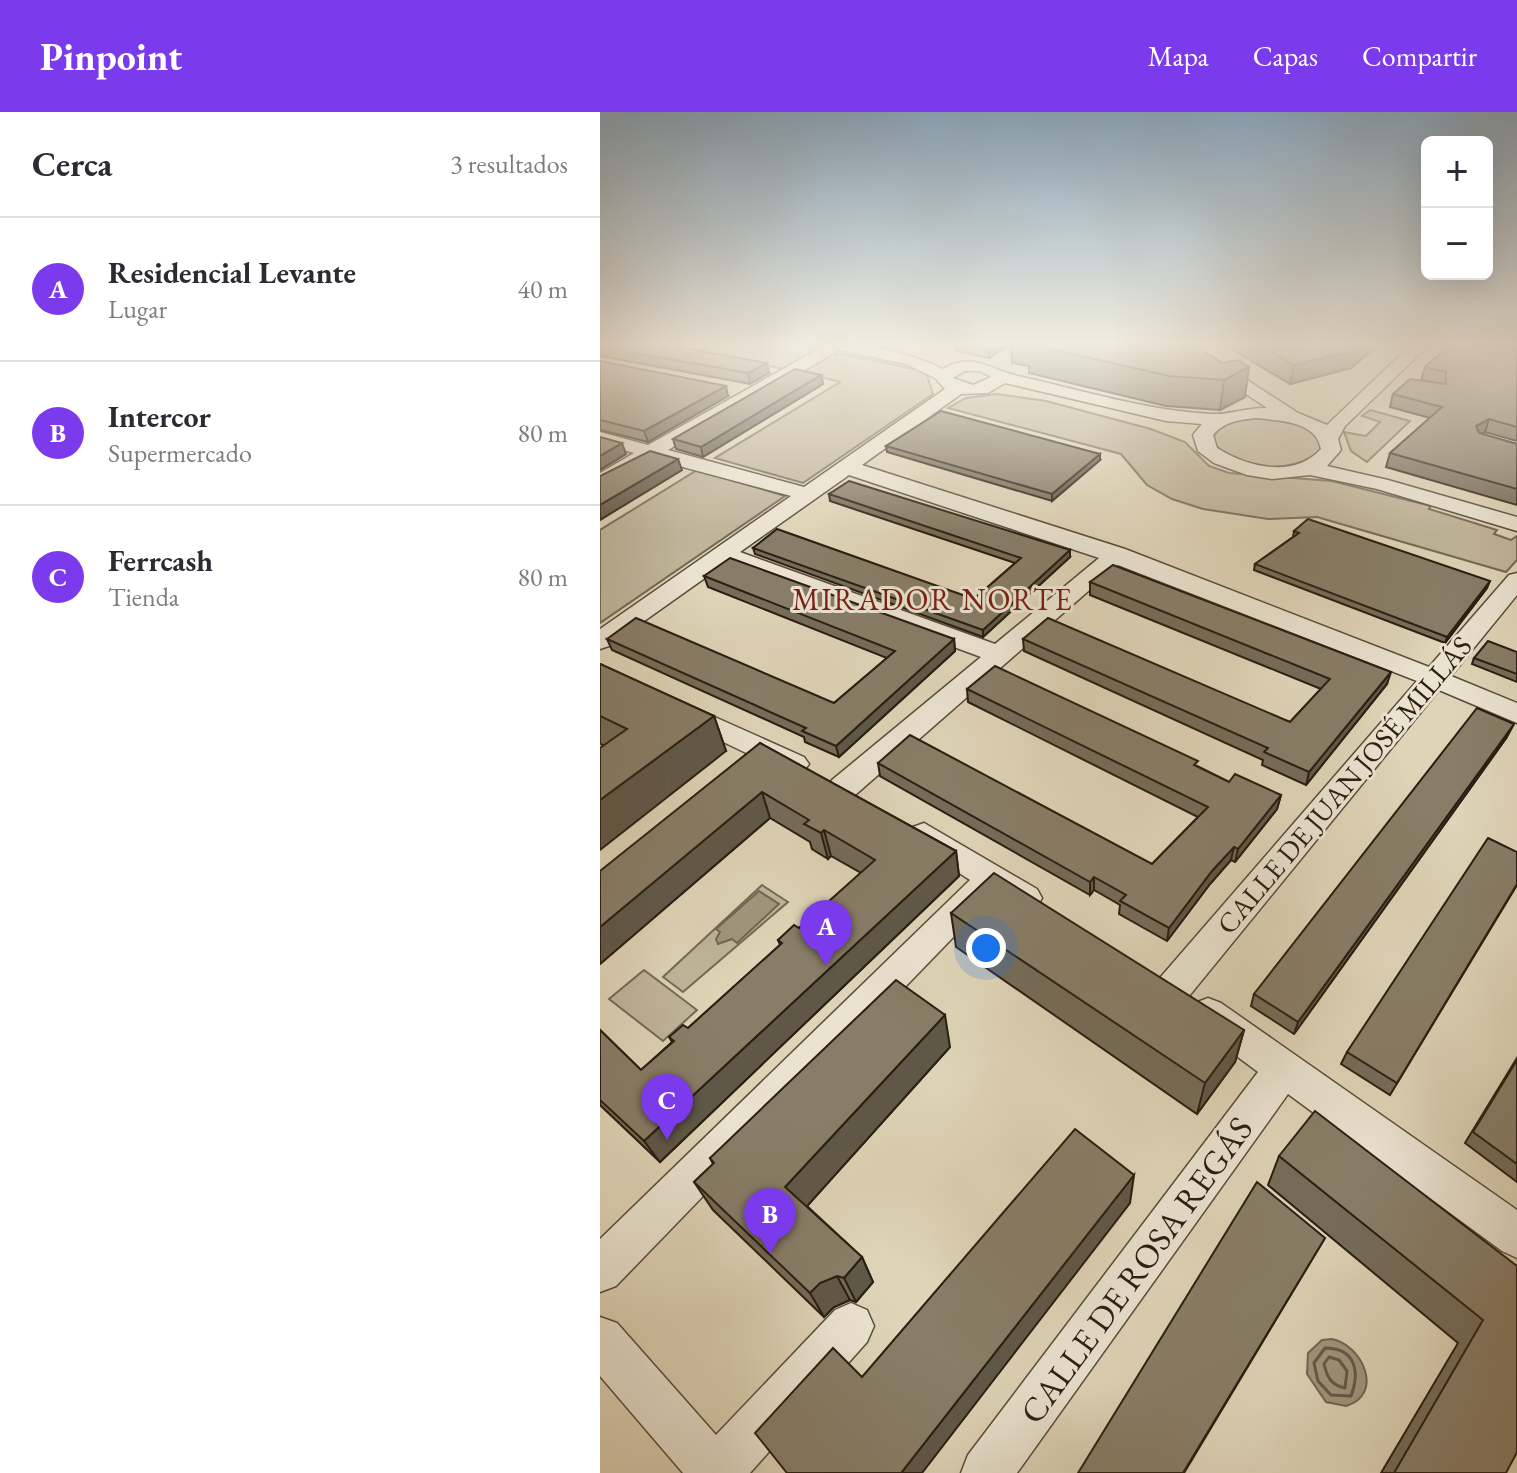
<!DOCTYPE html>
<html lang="es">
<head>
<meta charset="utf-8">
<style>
  body { margin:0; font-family:"EB Garamond",serif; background:#f2f2f3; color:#2b2b33 }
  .controls { position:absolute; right:24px; top:24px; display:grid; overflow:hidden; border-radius:12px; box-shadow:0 8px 32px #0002 }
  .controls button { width:72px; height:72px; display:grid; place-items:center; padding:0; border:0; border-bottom:2px solid #e1e1e2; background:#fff; color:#2b2b33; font:40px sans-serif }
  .you { position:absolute; left:386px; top:836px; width:28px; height:28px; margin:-20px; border:6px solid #fff; border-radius:50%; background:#1a73e8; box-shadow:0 0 0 12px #1a73e833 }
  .badge { display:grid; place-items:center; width:52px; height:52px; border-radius:50%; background:#7c3aed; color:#fff; font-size:26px; font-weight:700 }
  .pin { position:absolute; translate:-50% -66px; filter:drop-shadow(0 2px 4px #0008) }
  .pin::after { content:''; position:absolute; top:42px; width:28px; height:24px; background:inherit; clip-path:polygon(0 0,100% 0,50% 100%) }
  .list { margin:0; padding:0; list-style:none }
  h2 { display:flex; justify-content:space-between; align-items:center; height:104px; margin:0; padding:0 32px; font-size:34px }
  h2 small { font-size:26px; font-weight:400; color:#7c7c81 }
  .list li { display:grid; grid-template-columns:52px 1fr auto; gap:24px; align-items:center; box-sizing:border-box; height:144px; padding:0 32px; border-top:2px solid #e1e1e2 }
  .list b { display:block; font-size:30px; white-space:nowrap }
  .list p { margin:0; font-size:26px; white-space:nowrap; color:#7c7c81 }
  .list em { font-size:26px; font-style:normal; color:#7c7c81 }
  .map { position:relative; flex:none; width:917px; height:1361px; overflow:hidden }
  header { display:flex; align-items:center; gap:48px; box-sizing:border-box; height:112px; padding:0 40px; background:#7c3aed; color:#fff }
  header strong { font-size:38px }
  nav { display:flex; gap:44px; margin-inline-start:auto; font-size:28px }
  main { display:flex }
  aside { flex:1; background:#fff }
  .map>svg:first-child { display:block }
  .green { fill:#c0b59b; stroke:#746a56; stroke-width:2 }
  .water { fill:#a1967f; stroke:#716653; stroke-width:2 }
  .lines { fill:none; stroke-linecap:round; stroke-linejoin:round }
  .shore { stroke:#655a48; stroke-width:3 }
  .minor-casing { stroke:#564c3a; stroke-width:3 }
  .minor { fill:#eae3d0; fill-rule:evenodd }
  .wall { fill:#756c59; stroke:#291e11; stroke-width:2 }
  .shaded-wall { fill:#5f5848; stroke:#291e11; stroke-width:2 }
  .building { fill:#887d67; stroke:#291e11; stroke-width:2 }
  .labels { text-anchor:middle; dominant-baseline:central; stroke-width:6; stroke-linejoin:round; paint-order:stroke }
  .street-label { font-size:28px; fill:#291e11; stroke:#eae3d0 }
  .neighbourhood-label { font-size:30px; letter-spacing:2px; fill:#7a1f14; stroke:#eae3d0 }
  .near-street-label { font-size:34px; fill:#291e11; stroke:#eae3d0 }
</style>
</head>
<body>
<header>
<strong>Pinpoint</strong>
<nav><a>Mapa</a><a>Capas</a><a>Compartir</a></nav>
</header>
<main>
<aside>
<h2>Cerca<small>3 resultados</small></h2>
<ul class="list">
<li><span class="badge">A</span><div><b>Residencial Levante</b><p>Lugar</p></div><em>40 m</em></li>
<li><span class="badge">B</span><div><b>Intercor</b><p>Supermercado</p></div><em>80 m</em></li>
<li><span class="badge">C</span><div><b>Ferrcash</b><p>Tienda</p></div><em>80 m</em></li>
</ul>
</aside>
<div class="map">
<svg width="917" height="1361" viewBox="0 0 917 1361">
  <rect width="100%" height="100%" fill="#dfd4b7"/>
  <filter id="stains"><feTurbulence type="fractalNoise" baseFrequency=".0025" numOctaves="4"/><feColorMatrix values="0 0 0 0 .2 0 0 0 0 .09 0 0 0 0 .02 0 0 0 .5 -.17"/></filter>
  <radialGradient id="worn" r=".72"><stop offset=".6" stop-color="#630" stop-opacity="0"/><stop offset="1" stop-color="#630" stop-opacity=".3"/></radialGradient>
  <!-- green -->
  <g class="green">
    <polygon points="51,231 191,231 219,237 184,257"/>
    <polygon points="243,242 319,258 327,263 333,282 203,371 115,346 240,270 202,260 232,243"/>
    <polygon points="396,282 446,289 551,317 585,330 609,354 629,361 732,369 831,394 829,397 897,418 894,422 911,428 917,424 917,448 906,460 717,405 668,407 603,397 572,387 547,373 521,342 348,296 366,286"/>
    <polygon points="770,298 810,309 767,350 751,339 744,320 766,324 780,310 762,304"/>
    <path d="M659 305C683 307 704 310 720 329V338C694 364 633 359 613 329 617 307 641 307 659 305Z"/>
    <polygon points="97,358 185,384 0,511 0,418"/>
    <polygon points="162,773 188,790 83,880 63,865"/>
    <polygon points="44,858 97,898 63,929 9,887"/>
  </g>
  <!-- water -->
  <g class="water">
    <polygon points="159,779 179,792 137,831 132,827 118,832 116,827 120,820 116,817"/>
    <path d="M732 1227C762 1233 785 1282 746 1294L726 1290 707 1262 708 1241 722 1228Z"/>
  </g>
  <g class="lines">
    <!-- shore -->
    <g class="shore">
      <path d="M725 1236C756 1236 760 1260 751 1284L731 1283 718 1269 714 1251Z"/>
      <path d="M729 1245 739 1248 747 1259 745 1276C731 1273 727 1265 724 1252Z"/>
    </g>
    <!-- minor casing -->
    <g class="minor-casing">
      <g id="minor">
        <path d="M219 231C263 231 304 238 343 257 372 239 391 258 418 264 482 278 547 299 612 302 630 303 648 295 667 296L570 231H590L698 301 727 313 813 231H831L745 314 738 327 741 338 727 354 788 368 917 405V419L777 377 710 363 672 367 647 363 614 351 598 339 593 323 602 312 566 309 405 271 388 281 361 282 262 353 525 437 829 555 909 463 917 461V483L851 564 917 591V611L839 578 585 889 572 894 559 889 554 878 559 867 817 569 518 453 254 684 243 687 232 684 228 676 232 668 381 545 126 451 9 534 0 537V517L191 384 53 347 0 375V361L34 341 0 332V320L48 333 222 235ZM239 238 306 252 335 266 345 277 204 375 68 338ZM380 259 391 265 373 273 353 266 365 259ZM657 306C681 309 716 309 721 337 694 367 647 355 617 336L613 323C625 309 639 308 657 306ZM249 363 499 446 395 532 140 440Z"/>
        <polygon points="81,590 204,645 209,652 204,659 194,662 184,659 71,605 67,599 71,593"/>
        <polygon points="324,711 437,777 442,786 437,795 425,799 394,783 16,1174 0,1180 0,1127 370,768 313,731 308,723 313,715"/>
        <polygon points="608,886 621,891 917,1098 917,1146 902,1139 688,982 417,1361 361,1361 368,1343 658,960 595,913 590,902 595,891"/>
        <polygon points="251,1191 267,1198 274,1214 267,1230 150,1361 83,1361 0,1264 0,1205 17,1211 116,1323 235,1198"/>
      </g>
    </g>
    <!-- minor -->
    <use href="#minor" class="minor"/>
  </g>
  <!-- wall -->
  <g class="wall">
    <polygon points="0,231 169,261 150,272 0,244"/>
    <polygon points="355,231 591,231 645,285 620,298 566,294 429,261 429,254 412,251 411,232 389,246 355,239"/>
    <polygon points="631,231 781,231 751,256 690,272 633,238 634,233"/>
    <polygon points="917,236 917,329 885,320 882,322 917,332 917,393 786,355 790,341 830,306 790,295 793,282 830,270 821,268 825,255"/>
    <polygon points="0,249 128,284 48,330 0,318"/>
    <polygon points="221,263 223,272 103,345 76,337 73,327"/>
    <polygon points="286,334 500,348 452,389 287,340"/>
    <polygon points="229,382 470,445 383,525 155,442 153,436 374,487 415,451 230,389"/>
    <polygon points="694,419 887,476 845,531 654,458 655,452 693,425"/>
    <polygon points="104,464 354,527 355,539 239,645 205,630 204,625 12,538 7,527 234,591 287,546 108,475"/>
    <polygon points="490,470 787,572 706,673 662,653 663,648 424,539 423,527 690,610 721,577 490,483"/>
    <polygon points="917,540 917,570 872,552 874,546"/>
    <polygon points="0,552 114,604 126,639 3,633 0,632"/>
    <polygon points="367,577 597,654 629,670 681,683 677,697 635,750 631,748 610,772 567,829 519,802 520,793 494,778 490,783 280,664 278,651 552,752 598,705 368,590"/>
    <polygon points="907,625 694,922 651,894 654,882"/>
    <polygon points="160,631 356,739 359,764 60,1050 0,993 0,918 41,958 72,930 69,925 88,916 180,833 178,828 199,816 261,761 231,744 228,747 212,737 210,730 170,706 0,852"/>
    <polygon points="917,773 790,983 741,952 747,940"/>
    <polygon points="351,801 644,918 635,950 597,1002 356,835"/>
    <polygon points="350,935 207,1094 262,1145 273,1170 256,1190 250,1188 234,1195 224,1205 113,1098 94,1070 113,1052 110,1046"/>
    <polygon points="917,946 917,1070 865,1031"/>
    <polygon points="679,1044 917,1154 906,1361 781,1361 858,1231 668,1073"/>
  </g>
  <!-- shaded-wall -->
  <g class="shaded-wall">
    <polygon points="389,231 411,231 411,232 389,246"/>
    <polygon points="763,231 781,231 751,256 690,272 694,253"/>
    <polygon points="167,251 169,261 150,272 148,261"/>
    <polygon points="649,255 645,285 620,298 624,268"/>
    <polygon points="221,263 223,272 103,345 101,335"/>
    <polygon points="126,274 128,284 48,330 44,319"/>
    <polygon points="889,307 885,320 872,327 876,314"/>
    <polygon points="22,331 26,342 0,358 0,344"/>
    <polygon points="500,342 500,348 452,389 452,382"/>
    <polygon points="78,347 82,358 0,408 0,393"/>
    <polygon points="470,438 470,445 383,525 383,518"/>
    <polygon points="890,469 887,476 845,531 847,525"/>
    <polygon points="354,527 355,539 239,645 236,634"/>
    <polygon points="791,560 787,572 706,673 709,660"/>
    <polygon points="114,604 126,639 0,738 0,688"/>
    <polygon points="914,612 907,625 694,922 698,910"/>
    <polygon points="162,680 170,706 0,852 0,815"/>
    <polygon points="681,683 677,697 635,750 638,737"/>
    <polygon points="224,718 231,744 228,747 221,721"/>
    <polygon points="634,735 631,748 610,772 567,829 569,816 612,759"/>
    <polygon points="356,739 359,764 60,1050 44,1029"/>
    <polygon points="494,765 494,778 490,783 490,770"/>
    <polygon points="345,903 350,935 200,1102 185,1075"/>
    <polygon points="644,918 635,950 597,1002 605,971"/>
    <polygon points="534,1063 530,1091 322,1361 301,1361"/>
    <polygon points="725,1126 584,1361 583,1361"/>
    <polygon points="262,1145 273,1170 256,1190 244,1166"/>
    <polygon points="237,1164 250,1188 234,1195 224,1205 210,1181 220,1171"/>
  </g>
  <!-- building -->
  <g class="building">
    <polygon points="0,231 56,231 167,251 148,261 0,235"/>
    <polygon points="591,231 622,251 638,248 649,255 624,268 569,264 428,232"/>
    <polygon points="656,231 763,231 756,238 694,253"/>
    <polygon points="852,231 899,231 917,236 917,315 889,307 876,314 879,321 917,332 917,377 790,341 842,295 793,282 810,267 846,272 846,260 825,255"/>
    <polygon points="0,249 126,274 44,319 0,308"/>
    <polygon points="195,257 221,263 101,335 73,327"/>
    <polygon points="341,299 500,342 452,382 286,334"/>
    <polygon points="0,325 22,331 0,344"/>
    <polygon points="50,339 78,347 0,393 0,364"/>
    <polygon points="249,369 470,438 383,518 153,436 177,417 374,487 421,446 229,382"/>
    <polygon points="708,407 890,469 847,525 655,452 699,421 694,419"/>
    <polygon points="130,446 354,527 236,634 202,619 206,616 7,527 36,506 234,591 295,539 104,464"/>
    <polygon points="513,453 791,560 709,660 664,640 668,636 423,527 448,506 690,610 730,567 490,470"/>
    <polygon points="888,529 917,540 917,562 874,546"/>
    <polygon points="0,552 114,604 0,688 0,636 27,617 0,604"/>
    <polygon points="395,554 598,649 594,653 629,670 635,662 681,683 638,737 634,735 612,759 569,816 520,789 526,783 494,765 490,770 278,651 310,623 552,752 608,695 367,577"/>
    <polygon points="877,596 914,612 698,910 654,882"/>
    <polygon points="160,631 356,739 44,1029 0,988 0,918 41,958 74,929 69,925 83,913 88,916 182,831 178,828 194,813 199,816 275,748 224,718 221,721 204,712 209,708 162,680 0,815 0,759"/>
    <polygon points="888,726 917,740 917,772 797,971 747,940"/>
    <polygon points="394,761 644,918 605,971 351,801"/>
    <polygon points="296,868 345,903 185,1075 262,1145 244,1166 237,1164 220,1171 210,1181 94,1070 114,1051 110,1046"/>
    <polygon points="917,948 917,1052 873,1020"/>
    <polygon points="715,999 917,1154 917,1340 906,1361 794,1361 883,1208 679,1044"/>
    <polygon points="475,1017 534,1063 301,1361 187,1361 155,1321 233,1236 262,1265"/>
    <polygon points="657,1070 725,1126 583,1361 478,1361"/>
  </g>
  <!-- sky -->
  <linearGradient id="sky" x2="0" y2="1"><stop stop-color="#8ba8be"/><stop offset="0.55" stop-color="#f1ecdf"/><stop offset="1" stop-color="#f1ecdf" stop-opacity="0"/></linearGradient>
  <rect width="917" height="422" fill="url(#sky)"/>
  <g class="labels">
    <!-- street labels -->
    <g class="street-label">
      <text transform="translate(744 673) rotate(-50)">CALLE DE JUAN JOSÉ MILLÁS</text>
    </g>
    <!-- neighbourhood labels -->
    <g class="neighbourhood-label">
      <text x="333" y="487">MIRADOR NORTE</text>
    </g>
    <!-- near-street labels -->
    <g class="near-street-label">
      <text transform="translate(536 1158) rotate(-54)">CALLE DE ROSA REGÁS</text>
    </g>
  </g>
  <rect width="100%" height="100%" filter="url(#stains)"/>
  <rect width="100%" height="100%" fill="url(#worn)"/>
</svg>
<div class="controls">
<button>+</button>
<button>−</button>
</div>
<div class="you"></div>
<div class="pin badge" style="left:226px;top:854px">A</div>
<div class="pin badge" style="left:170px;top:1142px">B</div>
<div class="pin badge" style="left:67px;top:1028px">C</div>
</div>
</main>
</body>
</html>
